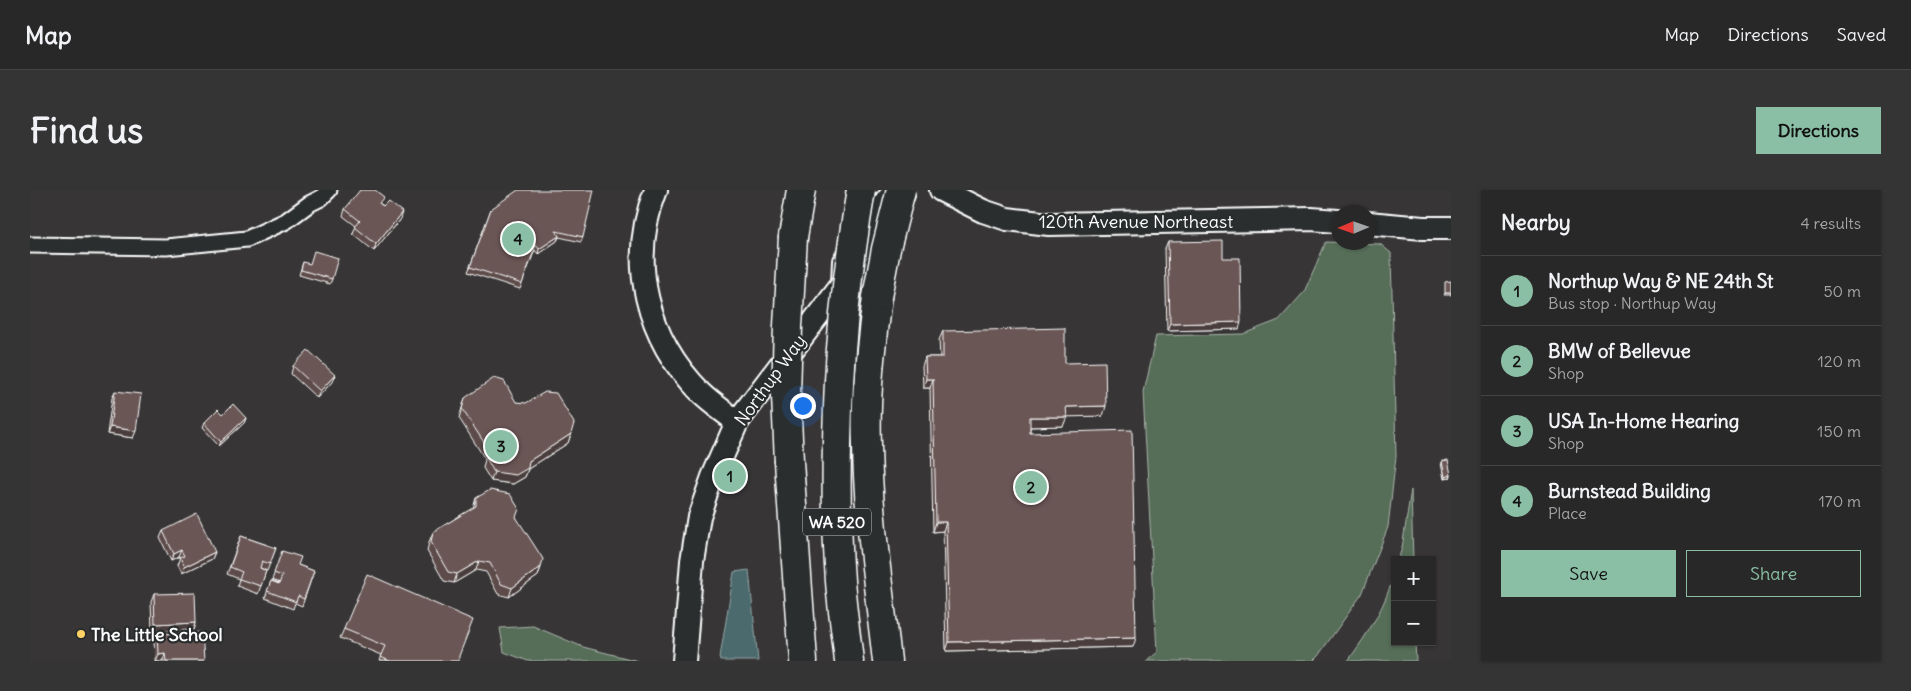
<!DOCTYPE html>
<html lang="en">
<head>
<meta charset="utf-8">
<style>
  body { margin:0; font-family:Delius,sans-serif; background:#353434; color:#f1f3f6 }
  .controls { position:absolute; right:15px; bottom:15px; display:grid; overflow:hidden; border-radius:0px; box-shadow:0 1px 4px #0004 }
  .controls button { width:45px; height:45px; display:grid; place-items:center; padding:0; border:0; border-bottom:1px solid #454445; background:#292828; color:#f1f3f6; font:25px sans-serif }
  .compass { position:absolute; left:1301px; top:15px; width:45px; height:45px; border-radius:50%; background:#292828; box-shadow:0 1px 4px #0004; rotate:268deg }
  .you { position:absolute; left:772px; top:215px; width:18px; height:18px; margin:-12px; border:4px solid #fff; border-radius:50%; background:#1a73e8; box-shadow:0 0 0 8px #1a73e833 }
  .badge { display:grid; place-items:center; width:32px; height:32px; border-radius:50%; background:#8abfa5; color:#111; font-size:16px; font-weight:700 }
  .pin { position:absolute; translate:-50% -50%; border:2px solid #fff; box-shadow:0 1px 5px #0006 }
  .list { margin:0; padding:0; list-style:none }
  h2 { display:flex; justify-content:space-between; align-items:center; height:65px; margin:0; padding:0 20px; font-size:21px }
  h2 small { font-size:16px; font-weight:400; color:#a5a6a8 }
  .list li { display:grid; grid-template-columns:32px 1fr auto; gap:15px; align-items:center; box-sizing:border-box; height:70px; padding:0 20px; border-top:1px solid #454445 }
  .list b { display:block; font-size:19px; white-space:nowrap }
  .list p { margin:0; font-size:16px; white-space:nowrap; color:#a5a6a8 }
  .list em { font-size:16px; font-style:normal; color:#a5a6a8 }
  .actions { display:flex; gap:10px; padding:15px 20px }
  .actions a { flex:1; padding:11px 0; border:1px solid #8abfa5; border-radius:0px; text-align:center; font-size:18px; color:#8abfa5 }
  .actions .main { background:#8abfa5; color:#111 }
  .map { position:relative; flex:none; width:1421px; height:471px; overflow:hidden; border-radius:0px }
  header { display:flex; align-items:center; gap:30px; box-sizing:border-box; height:70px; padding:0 25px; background:#292828; border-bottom:1px solid #454445 }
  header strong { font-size:24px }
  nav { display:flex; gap:28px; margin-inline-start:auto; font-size:18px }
  .intro { display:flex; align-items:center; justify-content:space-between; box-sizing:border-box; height:120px; padding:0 30px }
  h1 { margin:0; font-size:35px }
  .button { padding:12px 22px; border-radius:0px; background:#8abfa5; color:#111; font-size:18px; font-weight:700 }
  main { display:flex; gap:30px; padding:0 30px }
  aside { flex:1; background:#292828; border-radius:0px; box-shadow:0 1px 4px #0004 }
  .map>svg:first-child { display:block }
  .green { fill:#576d59; stroke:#abb6ac }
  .water { fill:#4c6b6d; stroke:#94a6a7 }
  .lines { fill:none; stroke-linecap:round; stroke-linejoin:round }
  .street-casing { stroke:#fff; stroke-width:19 }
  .secondary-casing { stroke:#fff; stroke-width:26 }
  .highway-casing { stroke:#fff; stroke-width:31 }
  .street { stroke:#2a2d2e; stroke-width:15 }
  .secondary { stroke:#2a2d2e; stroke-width:22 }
  .highway { stroke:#2a2d2e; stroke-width:28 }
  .highway-bridge-casing { stroke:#fff; stroke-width:31; stroke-linecap:butt }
  .highway-bridge { stroke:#2a2d2e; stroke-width:28 }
  .wall { fill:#5b4b49; stroke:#fff }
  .shaded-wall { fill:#4a3d3c; stroke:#fff }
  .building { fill:#6a5755; stroke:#fff }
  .poi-dot { fill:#ffd166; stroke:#2a2d2e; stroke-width:2 }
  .labels { text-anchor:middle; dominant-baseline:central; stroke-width:4.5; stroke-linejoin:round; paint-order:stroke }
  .shield { fill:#2a2d2e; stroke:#bfc0c0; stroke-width:1 }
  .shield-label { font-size:16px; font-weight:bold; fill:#fff }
  .street-label { font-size:18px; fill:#fff; stroke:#2a2d2e }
  .poi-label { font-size:18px; font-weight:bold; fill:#fff; stroke:#2a2d2e; text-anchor:start }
</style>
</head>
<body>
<header>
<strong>Map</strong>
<nav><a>Map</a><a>Directions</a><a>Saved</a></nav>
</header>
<div class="intro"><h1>Find us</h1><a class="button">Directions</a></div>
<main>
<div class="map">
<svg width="1421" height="471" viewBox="0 0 1421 471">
  <rect width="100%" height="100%" fill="#373536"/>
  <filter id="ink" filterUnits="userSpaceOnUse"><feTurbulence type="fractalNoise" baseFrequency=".02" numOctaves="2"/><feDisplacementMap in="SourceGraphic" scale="10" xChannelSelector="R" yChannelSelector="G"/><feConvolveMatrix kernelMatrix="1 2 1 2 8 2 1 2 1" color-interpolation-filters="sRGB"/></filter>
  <g filter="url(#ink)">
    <!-- green -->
    <g class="green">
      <polygon points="1296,52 1350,54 1361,63 1366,266 1358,337 1332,404 1288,466 1283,471 1116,471 1127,462 1113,202 1126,146 1213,144 1249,130 1274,102"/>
      <polygon points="1381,300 1383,370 1368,370 1372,358"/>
      <path d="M1365 382V452H1385L1386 471H1318C1340 440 1354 419 1365 382Z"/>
      <polygon points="503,436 553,457 608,471 498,471 474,462 470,438"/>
    </g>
    <!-- water -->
    <polygon class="water" points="719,380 728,471 691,471 690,467 704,382"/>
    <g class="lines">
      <!-- street casing -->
      <g class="street-casing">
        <polyline id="street" points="0,55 136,57 217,49 256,31 279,14 291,8 299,0"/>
      </g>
      <!-- secondary casing -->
      <g class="secondary-casing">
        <g id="secondary">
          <path d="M626 0C597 72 617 149 671 203 682 214 695 222 707 232"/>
          <polyline points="911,0 953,21 977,29 1019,34 1281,29 1308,31"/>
          <polyline points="1338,33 1393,38 1421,38"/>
          <polyline points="813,93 829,88 856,47"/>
          <polyline points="654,471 662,371 669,327 683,287 707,232 813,93 814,71 858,9 873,5"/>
        </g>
      </g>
      <!-- highway casing -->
      <g class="highway-casing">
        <g id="highway">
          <polyline points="763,47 771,0"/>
          <path d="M847 107C841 156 835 206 837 255 838 327 849 399 857 471"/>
          <path d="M809 192C806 258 805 324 810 391 812 418 816 444 819 471"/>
          <polyline points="759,272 773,471"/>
        </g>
      </g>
      <!-- street -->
      <use href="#street" class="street"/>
      <!-- secondary -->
      <use href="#secondary" class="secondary"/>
      <!-- highway -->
      <use href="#highway" class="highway"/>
      <!-- highway-bridge casing -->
      <g class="highway-bridge-casing">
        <g id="highway-bridge">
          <polyline points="847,107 856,59 871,0"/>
          <path d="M809 192C812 127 820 64 831 0"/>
          <polyline points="759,272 756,205 758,136 763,47"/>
        </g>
      </g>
      <!-- highway-bridge -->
      <use href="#highway-bridge" class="highway-bridge"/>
    </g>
    <!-- wall -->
    <g class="wall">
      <polygon points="351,14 370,29 344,61 323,44 326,36 313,26 315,19"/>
      <polygon points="461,19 553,47 551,52 529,47 527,51 508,64 505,60 490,99 438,82"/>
      <polygon points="1138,52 1193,68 1209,139 1137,141 1135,59"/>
      <polygon points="273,72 302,89 300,94 269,85"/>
      <polygon points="913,141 1035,173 1073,226 1037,226 1033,236 1000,237 1000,243 1103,457 916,461 913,341 903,342 900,198 893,198 892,176 895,167 910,167 909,150"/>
      <polygon points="263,176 302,192 287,208 261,184"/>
      <polygon points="85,201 103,248 77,244 82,208"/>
      <polygon points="435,208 541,244 538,253 498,279 495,287 483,294 461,291 453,278 455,269 429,228"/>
      <polygon points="193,224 216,228 214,233 189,256 172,238 174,233"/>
      <polygon points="1412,271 1421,286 1420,288 1414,289 1411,273"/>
      <polygon points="446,308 486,327 511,377 508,386 479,407 468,404 456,382 446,380 424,393 414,391 397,361 399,352 403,342 443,318"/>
      <polygon points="133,341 185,362 182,369 151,384 147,376 150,368 149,367 141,371 130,348"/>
      <polygon points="211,346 246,358 237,381 230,378 236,381 228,404 207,396 209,389 197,384"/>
      <polygon points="252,361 268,375 284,381 272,416 265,413 263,419 235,408 241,391 249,394 250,393 242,390"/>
      <polygon points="124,404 166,432 164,439 122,441 121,412"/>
      <polygon points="314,439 429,471 349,471 351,465 310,448"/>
      <polygon points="162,443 174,471 125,471 124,451 127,444 152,452 160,452"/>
    </g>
    <!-- shaded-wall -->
    <g class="shaded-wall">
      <polygon points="372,22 370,29 344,61 346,54"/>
      <polygon points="529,46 527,51 508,64 509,59"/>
      <polygon points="1415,103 1421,103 1421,105 1414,105"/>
      <polygon points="1211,132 1209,139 1137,141 1140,134"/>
      <polygon points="305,185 302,192 287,208 290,201"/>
      <polygon points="896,189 903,189 900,198 893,198"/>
      <polygon points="1076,216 1073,226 1033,227 1036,217"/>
      <polygon points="1000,227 1037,227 1033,236 997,237"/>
      <polygon points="216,228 214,233 189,256 191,252"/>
      <polygon points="80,237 106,241 103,248 77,244"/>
      <polygon points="541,244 538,253 498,279 495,287 483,294 461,291 464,282 499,271"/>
      <polygon points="1421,285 1420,288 1414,289 1415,287"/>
      <polygon points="906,332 916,332 913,341 903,342"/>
      <polygon points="152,360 149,367 141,371 144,364"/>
      <polygon points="185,362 182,369 151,384 154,377"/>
      <polygon points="449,371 446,380 424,393 427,384"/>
      <polygon points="511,377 508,386 479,407 482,398"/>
      <polygon points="166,432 164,439 122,441 125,434"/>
      <polygon points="1106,448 1103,457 916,461 919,452"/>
      <polygon points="135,463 133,470 125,471 128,464"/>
    </g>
    <!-- building -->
    <g class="building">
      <polygon points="330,0 345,0 354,7 349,13 353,16 358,11 372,22 346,54 325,37 330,31 315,19"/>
      <polygon points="488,0 564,0 553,47 526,41 529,46 509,59 506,55 492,94 440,77 461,19"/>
      <polygon points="1193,51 1193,68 1210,68 1211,132 1140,134 1138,52"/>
      <polygon points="284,61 308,68 302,89 271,80 273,72 280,74"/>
      <polygon points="1421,91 1421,103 1415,103 1415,92"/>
      <polygon points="1035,138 1035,173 1075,172 1076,216 1036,217 1037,227 1000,227 1000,243 1102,240 1106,448 919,452 916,332 906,332 903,189 896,189 895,167 913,167 913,141"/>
      <polygon points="278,160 305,185 290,201 263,176"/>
      <polygon points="464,188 474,191 486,212 496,213 515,202 526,203 544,233 541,244 499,271 498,278 486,285 464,282 456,268 459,260 432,219 435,208"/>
      <polygon points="85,201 111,204 106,241 80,237"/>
      <polygon points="203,214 216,228 191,252 174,233 188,219 193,224"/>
      <polygon points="1418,270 1421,285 1415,287 1412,271"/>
      <polygon points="460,300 480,304 489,319 486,327 513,369 511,377 482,398 471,394 460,373 449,371 427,384 418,382 401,352 403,342 446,316 446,308"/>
      <polygon points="167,324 185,362 154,377 150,368 155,366 152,360 144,364 133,341"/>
      <polygon points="211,346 246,358 240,374 232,371 230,378 236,381 231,396 209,389 212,382 200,377"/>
      <polygon points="252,361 271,367 268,375 284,381 274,409 268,406 266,412 237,401 241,391 249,394 252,386 244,383"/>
      <polygon points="337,384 443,430 429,466 429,471 360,471 350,467 355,456 314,439"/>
      <polygon points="165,403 166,432 125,434 124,404"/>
      <polygon points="172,442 174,471 136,471 135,463 128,464 127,444 152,443 152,452 162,452 162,443"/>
    </g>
  </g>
  <!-- markers -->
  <circle class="poi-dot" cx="51" cy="444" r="5"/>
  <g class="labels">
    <!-- shield labels -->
    <rect class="shield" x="773" y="318.5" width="68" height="27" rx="4"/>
    <g class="shield-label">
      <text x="807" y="332">WA 520</text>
    </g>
    <!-- street labels -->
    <g class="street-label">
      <text x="1106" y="31">120th Avenue Northeast</text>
      <text transform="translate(740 190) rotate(-54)">Northup Way</text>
    </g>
    <!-- poi labels -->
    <g class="poi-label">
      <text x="61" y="444">The Little School</text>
    </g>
  </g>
</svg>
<div class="controls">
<button>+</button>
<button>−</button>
</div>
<svg class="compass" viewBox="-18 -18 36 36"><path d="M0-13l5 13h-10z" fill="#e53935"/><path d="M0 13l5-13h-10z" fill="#a5a6a8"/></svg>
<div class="you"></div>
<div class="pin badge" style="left:700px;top:286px">1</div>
<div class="pin badge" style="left:1001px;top:297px">2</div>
<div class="pin badge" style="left:471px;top:256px">3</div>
<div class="pin badge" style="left:488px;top:49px">4</div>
</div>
<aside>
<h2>Nearby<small>4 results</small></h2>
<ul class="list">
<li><span class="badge">1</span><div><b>Northup Way &amp; NE 24th St</b><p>Bus stop · Northup Way</p></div><em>50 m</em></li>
<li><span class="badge">2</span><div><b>BMW of Bellevue</b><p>Shop</p></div><em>120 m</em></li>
<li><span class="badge">3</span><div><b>USA In-Home Hearing</b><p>Shop</p></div><em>150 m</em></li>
<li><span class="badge">4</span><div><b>Burnstead Building</b><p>Place</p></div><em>170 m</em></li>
</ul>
<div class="actions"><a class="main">Save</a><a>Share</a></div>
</aside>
</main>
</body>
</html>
